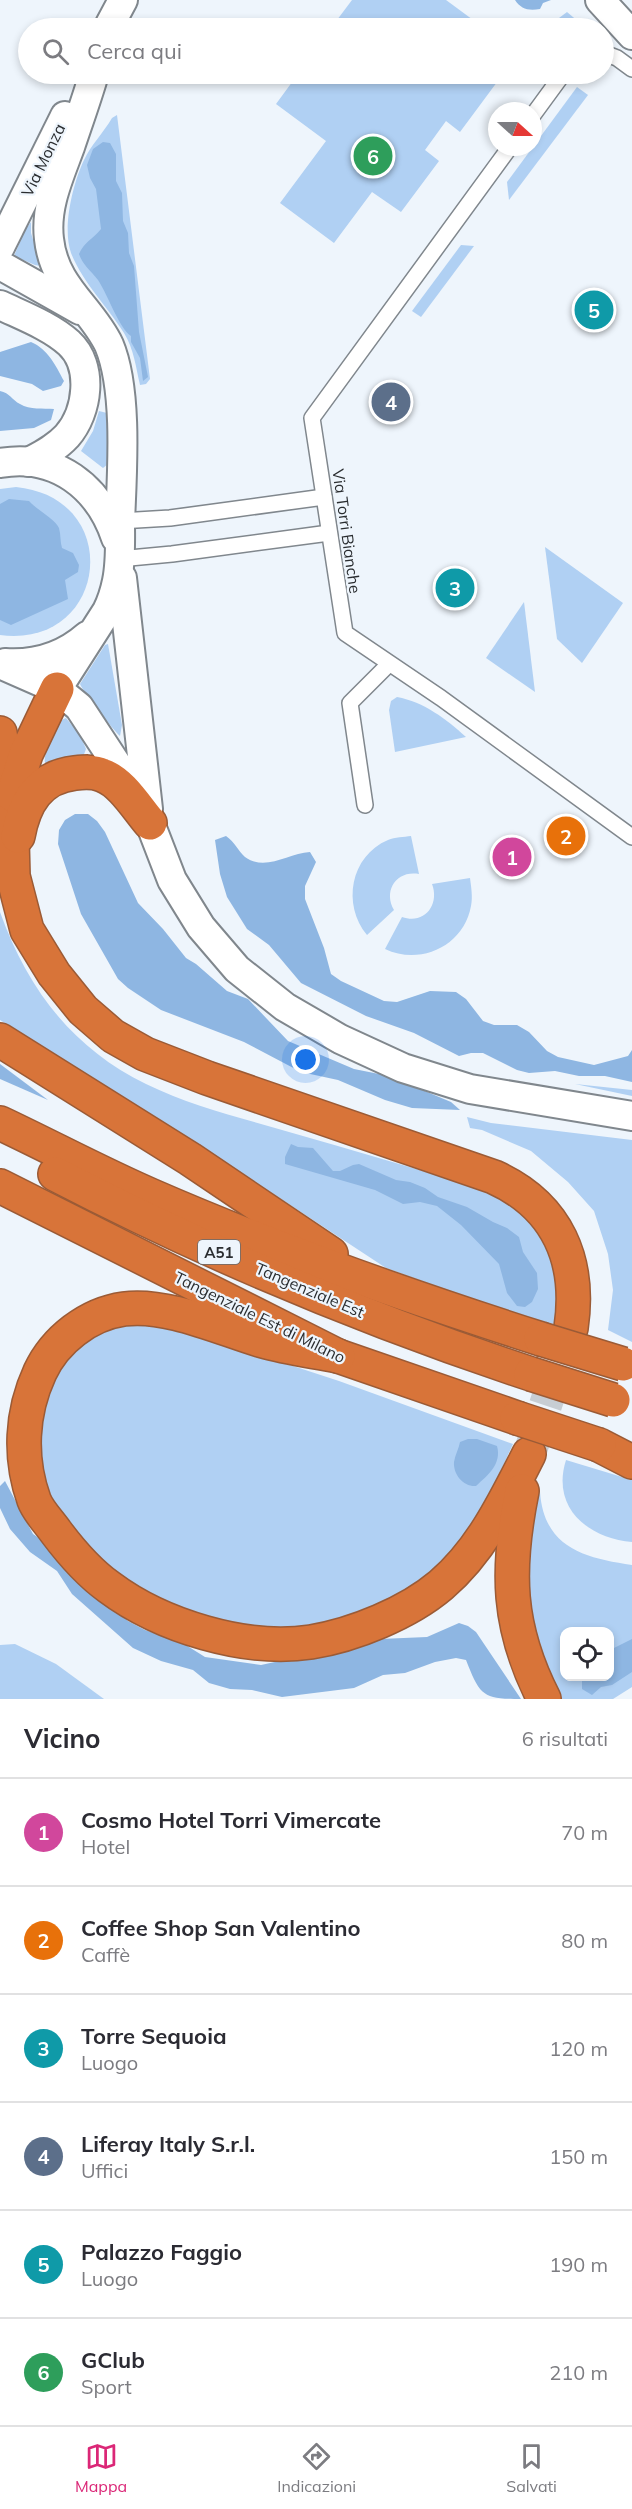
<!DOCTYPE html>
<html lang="it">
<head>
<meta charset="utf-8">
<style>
  body { margin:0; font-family:Mulish,sans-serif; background:#f7f7f7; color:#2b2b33 }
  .controls { position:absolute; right:18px; bottom:18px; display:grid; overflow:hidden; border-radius:12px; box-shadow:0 3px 9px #0003 }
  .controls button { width:54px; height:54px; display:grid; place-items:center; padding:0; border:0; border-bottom:2px solid #e1e1e2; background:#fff; color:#2b2b33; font:30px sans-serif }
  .compass { position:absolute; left:488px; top:102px; width:54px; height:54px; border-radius:50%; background:#fff; box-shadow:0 3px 9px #0003; rotate:111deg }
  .you { position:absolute; left:306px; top:1060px; width:21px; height:21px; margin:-15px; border:4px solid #fff; border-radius:50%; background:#1a73e8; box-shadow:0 0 0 9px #1a73e833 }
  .badge { display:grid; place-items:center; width:39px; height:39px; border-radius:50%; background:#db2777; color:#fff; font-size:20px; font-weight:700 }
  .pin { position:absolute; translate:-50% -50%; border:3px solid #fff; box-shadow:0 2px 6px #0006 }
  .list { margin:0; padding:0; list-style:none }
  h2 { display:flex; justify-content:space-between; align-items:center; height:78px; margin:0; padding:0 24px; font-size:26px }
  h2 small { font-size:20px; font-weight:400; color:#7c7c81 }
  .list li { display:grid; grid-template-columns:39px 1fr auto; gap:18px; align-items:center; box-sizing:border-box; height:108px; padding:0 24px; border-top:2px solid #e1e1e2 }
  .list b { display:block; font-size:22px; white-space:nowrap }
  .list p { margin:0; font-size:20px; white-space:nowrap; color:#7c7c81 }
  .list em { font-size:20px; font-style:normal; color:#7c7c81 }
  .icon { flex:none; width:33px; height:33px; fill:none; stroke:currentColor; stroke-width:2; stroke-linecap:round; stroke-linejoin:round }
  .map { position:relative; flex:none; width:632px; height:1699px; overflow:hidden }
  .search { position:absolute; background:#fff; box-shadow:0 3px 9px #0003; left:18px; right:18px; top:18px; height:66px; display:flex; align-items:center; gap:15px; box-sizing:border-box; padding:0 21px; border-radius:33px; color:#7c7c81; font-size:22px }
  .sheet { height:726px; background:#fff }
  nav { display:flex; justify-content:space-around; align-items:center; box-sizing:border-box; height:84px; border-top:2px solid #e1e1e2; background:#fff; font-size:16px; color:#7c7c81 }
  nav a { display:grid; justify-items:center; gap:3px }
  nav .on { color:#db2777 }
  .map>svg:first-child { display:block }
  .green { fill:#b0d0f3; fill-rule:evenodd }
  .forest { fill:#8eb6e2 }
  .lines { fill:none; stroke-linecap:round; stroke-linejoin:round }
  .highway-tunnel { stroke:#c7cdd3; stroke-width:33; stroke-dasharray:33 16; stroke-linecap:butt }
  .lane-casing { stroke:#80878d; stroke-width:18 }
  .street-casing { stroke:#80878d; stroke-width:32 }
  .highway-casing { stroke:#9b5b36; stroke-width:36 }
  .lane { stroke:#fff; stroke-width:15 }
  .street { stroke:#fff; stroke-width:28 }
  .highway { stroke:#d87439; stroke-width:33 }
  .highway-bridge-casing { stroke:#9b5b36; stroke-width:36; stroke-linecap:butt }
  .highway-bridge { stroke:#d87439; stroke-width:33 }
  .labels { text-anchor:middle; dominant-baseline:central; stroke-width:4.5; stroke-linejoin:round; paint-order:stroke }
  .shield { fill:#eef5fc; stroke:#65696d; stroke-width:1.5 }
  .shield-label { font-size:15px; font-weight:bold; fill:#2a2d30 }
  .street-label { font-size:16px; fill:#2a2d30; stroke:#eef5fc }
</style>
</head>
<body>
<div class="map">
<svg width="632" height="1699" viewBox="0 0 632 1699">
  <rect width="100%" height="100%" fill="#eef5fc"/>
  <!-- green -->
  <g class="green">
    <polygon points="352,0 446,0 484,28 331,28"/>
    <polygon points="567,12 580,23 579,28 552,28 555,21"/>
    <polygon points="298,74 503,74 460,132 446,121 425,150 439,161 401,212 372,192 334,243 280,203 326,141 276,104"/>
    <polygon points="577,87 588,95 509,200 507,182"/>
    <path d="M117 115 150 379 146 384 140 385C136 368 134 349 124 333 107 306 83 283 71 253 62 228 73 183 84 160 91 145 104 132 112 118Z"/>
    <polygon points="31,222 31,233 41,266 35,265 14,256 25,230"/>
    <polygon points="461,245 474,246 421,317 412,311"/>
    <polygon points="99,411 107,413 108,464 103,468 81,451 93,431"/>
    <path d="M16 487C126 498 108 649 0 635V489Z"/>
    <polygon points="545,547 623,603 582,663 557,639"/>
    <polygon points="524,602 535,692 486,658"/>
    <path d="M108 644 122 725 120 736C114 731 83 692 80 684L105 645Z"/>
    <path d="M397 697C424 702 446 719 466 737L395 752 389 710 391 701Z"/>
    <path d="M66 718 80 735 86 749 83 757 73 756 45 763C43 753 56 720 66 718Z"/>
    <path d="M411 836 419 874C396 870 383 891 394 910L367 935C342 905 350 856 388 840 395 837 404 837 411 836Z"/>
    <path d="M470 878C471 886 473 897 471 906 464 946 420 966 385 949L402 917C424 925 440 905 432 884Z"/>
    <path d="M0 912C27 988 72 1048 146 1084 191 1106 241 1118 289 1132 352 1150 414 1168 477 1187 486 1190 495 1193 503 1197 551 1225 566 1278 554 1329L386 1268 199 1145 0 1020Z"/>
    <polygon points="575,1084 632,1090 632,1096"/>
    <polygon points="467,1117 491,1123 632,1140 632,1342 608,1330 613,1290 608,1254 594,1211 568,1182 531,1151 482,1130 470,1128"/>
    <polygon points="126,1322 170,1326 339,1381 513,1444 483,1510 431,1576 373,1611 309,1630 275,1631 201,1619 117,1577 81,1544 47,1497 35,1452 37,1428 59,1362 103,1328"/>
    <path d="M566 1460 632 1480V1542C587 1538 551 1507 566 1460Z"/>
    <path d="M540 1492C544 1548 585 1558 632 1565V1687L613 1699H562C524 1640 520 1558 540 1492ZM564 1632H610V1676H564Z"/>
    <polygon points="15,1644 56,1664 104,1699 0,1699 0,1645"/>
  </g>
  <!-- forest -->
  <g class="forest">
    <path d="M515 0H551L543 3 540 9C528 11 521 9 515 0Z"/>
    <path d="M103 142 110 143 116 154V181L122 193 123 221 128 233 129 253 134 266 139 332 148 377 143 381 140 358 131 342V336C119 328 108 295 98 280 91 271 82 264 79 254 84 242 93 239 101 229L96 189 90 178 87 165 93 149Z"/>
    <path d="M31 342C48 349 56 366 64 381L61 386 43 391 32 384 0 376V352Z"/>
    <path d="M0 391C10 393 12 400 20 404 30 410 43 408 54 409L51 420 34 428 0 431Z"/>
    <path d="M9 499 29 501C37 510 55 519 59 528 61 535 60 542 62 548L73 553 79 565 78 572 65 580 68 599 11 625 0 620V504Z"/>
    <polygon points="75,814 88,814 97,821 105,832 138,903 163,929 186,958 196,964 227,991 248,999 288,1041 354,1069 389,1076 451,1102 460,1110 412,1108 385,1100 338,1080 301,1072 244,1042 161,1010 128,988 118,979 81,914 58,844 59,830 65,820"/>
    <path d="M226 836C235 842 238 851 245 857 266 872 288 853 310 852L316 862 305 886V899L324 948 331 974 341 981 384 1001 397 1002 430 991 456 992 466 999 483 1021 494 1025H517L529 1032 547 1051 558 1057 594 1065 628 1056 632 1050V1082L605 1076H579L555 1071 529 1073 517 1070 483 1053H471L459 1056 414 1033 366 1016 301 983 269 945 247 929 227 897 220 874 215 840Z"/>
    <polygon points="0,1064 48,1100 0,1079"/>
    <polygon points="291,1144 298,1147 313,1148 333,1171 340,1171 353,1165 359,1164 396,1180 410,1182 425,1188 438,1197 467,1207 493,1222 507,1228 519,1237 523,1252 537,1273 538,1289 532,1302 525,1307 517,1306 507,1293 499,1264 461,1225 437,1206 420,1202 403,1204 375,1190 285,1164 285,1157"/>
    <path d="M468 1439H477L497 1446C502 1464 488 1475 476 1486 464 1487 453 1475 454 1462 455 1455 459 1448 460 1442Z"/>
    <path d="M5 1481 33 1534 49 1545 90 1589 128 1621 145 1630 181 1642 205 1657 261 1665 380 1639 427 1637 459 1623 468 1626 476 1632 521 1699C483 1699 480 1696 466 1660L456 1658 435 1662 405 1673 383 1675 354 1688 282 1697 252 1690 230 1689 209 1683 193 1670 161 1661 133 1648 72 1594 57 1571 30 1552 10 1529 0 1508V1486Z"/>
    <polygon points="632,1639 632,1672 612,1685 601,1687 592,1695 582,1689 582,1677 610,1676 610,1650"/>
  </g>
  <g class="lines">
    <!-- highway-tunnel -->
    <polyline class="highway-tunnel" points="530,1452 571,1328"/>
    <!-- lane casing -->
    <g class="lane-casing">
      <g id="lane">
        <polyline points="604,53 617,58 632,69"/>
        <polyline points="533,115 563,74"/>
        <polyline points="510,147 312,418 345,633 441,698 632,837"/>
        <polyline points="120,521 170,518 324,497"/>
        <polyline points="119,559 172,554 329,533"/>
        <polyline points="365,805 350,703 389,664"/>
      </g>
    </g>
    <!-- street casing -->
    <g class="street-casing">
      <g id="street">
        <polyline points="600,0 632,35"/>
        <polyline points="108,28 123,0"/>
        <polyline points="0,247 65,116"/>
        <polyline points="0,265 80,310"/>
        <path d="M0 305C23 316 50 326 69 343 94 366 88 412 67 436 56 448 42 455 29 462"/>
        <path d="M0 463C56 453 99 487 116 538"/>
        <polyline points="122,578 148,809"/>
        <path d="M5 663C36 665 63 657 87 636"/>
        <polyline points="0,664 57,689 79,707 119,768 150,823 172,880 201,927 237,969 285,1007 340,1039 403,1068 470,1089 632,1116"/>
        <path d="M57 689 107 611C112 601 115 591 117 581 121 562 120 541 120 522 122 473 128 390 109 345 91 307 54 287 49 239 45 207 59 177 70 147 78 123 87 98 94 74"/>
      </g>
    </g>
    <!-- highway casing -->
    <g class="highway-casing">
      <g id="highway">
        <path d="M0 733 11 800 13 876 27 930 54 974 83 1010 113 1036 145 1054 207 1078 494 1177C558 1206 581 1261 571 1328"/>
        <polyline points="13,795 26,754 57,689"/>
        <path d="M18 836C24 803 39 777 75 773 84 772 93 771 102 775 122 782 137 808 150 823"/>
        <polyline points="0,1040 190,1159 331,1254"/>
        <path d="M0 1123C51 1147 101 1174 152 1196 278 1251 410 1297 541 1339"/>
        <path d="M55 1174C207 1253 368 1320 531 1374"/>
        <polyline points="0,1186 338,1356 517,1418"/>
        <path d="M338 1356C313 1351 287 1348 263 1341 222 1329 167 1303 124 1309 88 1314 55 1340 40 1372 21 1413 19 1458 34 1500 38 1511 49 1522 56 1532 71 1552 88 1572 109 1587 161 1626 246 1652 311 1642 354 1635 408 1613 441 1585 482 1550 505 1501 529 1454"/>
        <polyline points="599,1445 632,1462"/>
        <path d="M522 1491C506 1570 507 1627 544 1699"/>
      </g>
    </g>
    <!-- lane -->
    <use href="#lane" class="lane"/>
    <!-- street -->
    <use href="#street" class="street"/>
    <!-- highway -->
    <use href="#highway" class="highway"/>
    <!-- highway-bridge casing -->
    <g class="highway-bridge-casing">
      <g id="highway-bridge">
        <polyline points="541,1339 623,1364"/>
        <polyline points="531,1374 613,1400"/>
        <polyline points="517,1418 599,1445"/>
      </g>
    </g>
    <!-- highway-bridge -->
    <use href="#highway-bridge" class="highway-bridge"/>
  </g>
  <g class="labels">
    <!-- shield labels -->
    <rect class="shield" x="198" y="1240" width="42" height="24" rx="4.5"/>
    <g class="shield-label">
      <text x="219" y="1252">A51</text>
    </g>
    <!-- street labels -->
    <g class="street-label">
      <text transform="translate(43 160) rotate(-64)">Via Monza</text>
      <text transform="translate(347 531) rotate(82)">Via Torri Bianche</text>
      <text transform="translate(310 1290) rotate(23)">Tangenziale Est</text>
      <text transform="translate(260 1317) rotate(26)">Tangenziale Est di Milano</text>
    </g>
  </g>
</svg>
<div class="controls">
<button><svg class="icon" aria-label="locate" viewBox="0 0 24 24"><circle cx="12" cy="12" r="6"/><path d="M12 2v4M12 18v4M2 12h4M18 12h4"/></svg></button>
</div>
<svg class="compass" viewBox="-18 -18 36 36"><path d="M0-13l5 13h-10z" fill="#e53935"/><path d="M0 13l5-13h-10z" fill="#7c7c81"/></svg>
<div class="you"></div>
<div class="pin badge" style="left:512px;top:857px;background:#d1479c">1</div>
<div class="pin badge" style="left:566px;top:836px;background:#e8710a">2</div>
<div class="pin badge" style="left:455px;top:588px;background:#0f9aa8">3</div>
<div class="pin badge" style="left:391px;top:402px;background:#5c6f8a">4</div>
<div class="pin badge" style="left:594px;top:310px;background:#0f9aa8">5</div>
<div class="pin badge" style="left:373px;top:156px;background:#2e9e5b">6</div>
<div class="search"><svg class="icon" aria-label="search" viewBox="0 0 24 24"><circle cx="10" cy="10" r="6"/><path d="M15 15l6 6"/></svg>Cerca qui</div>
</div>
<section class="sheet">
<h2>Vicino<small>6 risultati</small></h2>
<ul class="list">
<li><span class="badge" style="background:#d1479c">1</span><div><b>Cosmo Hotel Torri Vimercate</b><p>Hotel</p></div><em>70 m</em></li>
<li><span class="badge" style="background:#e8710a">2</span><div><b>Coffee Shop San Valentino</b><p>Caffè</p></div><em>80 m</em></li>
<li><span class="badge" style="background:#0f9aa8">3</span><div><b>Torre Sequoia</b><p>Luogo</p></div><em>120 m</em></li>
<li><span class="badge" style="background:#5c6f8a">4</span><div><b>Liferay Italy S.r.l.</b><p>Uffici</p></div><em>150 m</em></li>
<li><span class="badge" style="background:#0f9aa8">5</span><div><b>Palazzo Faggio</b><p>Luogo</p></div><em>190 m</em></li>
<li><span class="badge" style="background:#2e9e5b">6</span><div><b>GClub</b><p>Sport</p></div><em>210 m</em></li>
</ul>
</section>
<nav>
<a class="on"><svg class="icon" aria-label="map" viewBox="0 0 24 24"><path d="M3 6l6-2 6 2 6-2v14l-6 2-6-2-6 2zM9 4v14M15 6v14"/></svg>Mappa</a>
<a><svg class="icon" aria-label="directions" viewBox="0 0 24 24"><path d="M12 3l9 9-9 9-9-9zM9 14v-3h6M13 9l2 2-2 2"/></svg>Indicazioni</a>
<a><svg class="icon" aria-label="saved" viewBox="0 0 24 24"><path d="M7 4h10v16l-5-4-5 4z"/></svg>Salvati</a>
</nav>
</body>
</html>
